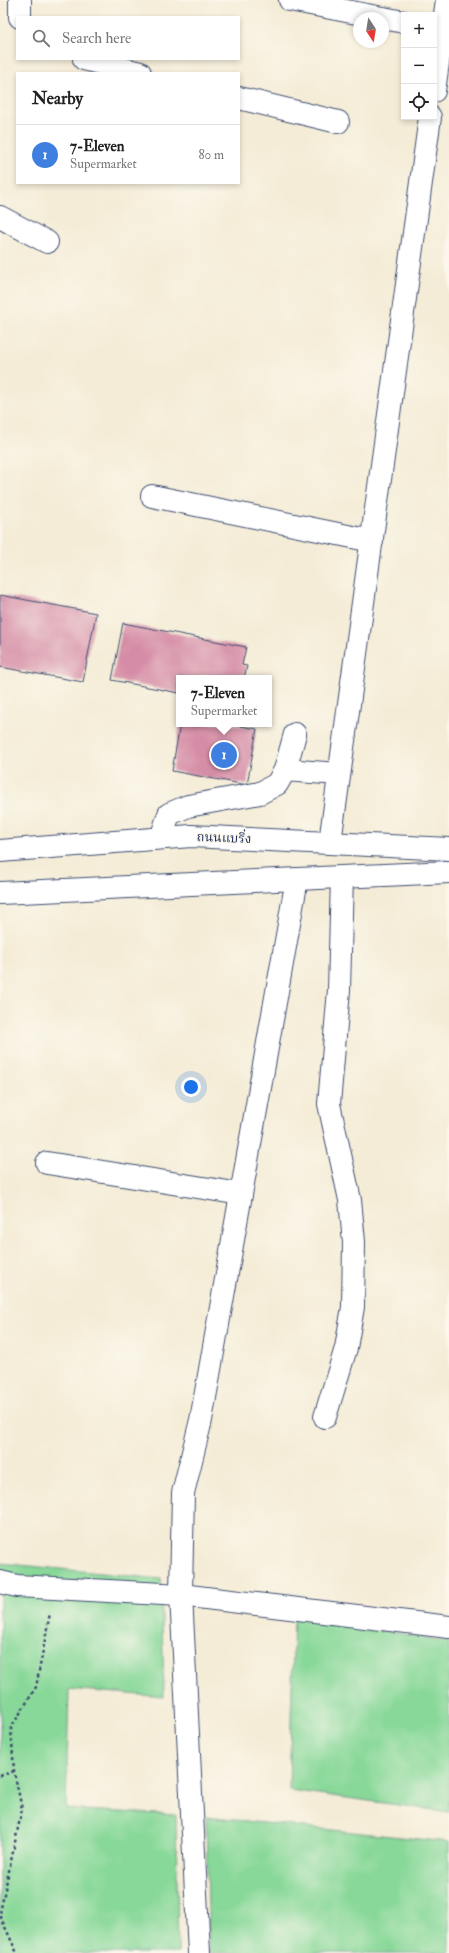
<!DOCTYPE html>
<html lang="en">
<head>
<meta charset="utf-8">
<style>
  body { margin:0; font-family:"IM FELL Double Pica","Noto Serif Thai",serif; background:#f6f6f6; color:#222 }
  .controls { position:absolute; right:12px; top:12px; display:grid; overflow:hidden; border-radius:0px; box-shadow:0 2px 6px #0003 }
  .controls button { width:36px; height:36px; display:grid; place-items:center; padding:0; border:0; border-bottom:1px solid #e0e0e0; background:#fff; color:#222; font:20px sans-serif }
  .compass { position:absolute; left:353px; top:12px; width:36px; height:36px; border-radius:50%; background:#fff; box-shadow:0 2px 6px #0003; rotate:168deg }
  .you { position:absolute; left:191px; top:1087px; width:14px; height:14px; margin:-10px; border:3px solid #fff; border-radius:50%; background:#1a73e8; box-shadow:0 0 0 6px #1a73e833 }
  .badge { display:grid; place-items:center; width:26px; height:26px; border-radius:50%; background:#2563eb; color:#fff; font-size:13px; font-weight:700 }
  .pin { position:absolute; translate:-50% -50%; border:2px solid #fff; box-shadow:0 1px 4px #0006 }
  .popup { position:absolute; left:176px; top:675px; width:96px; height:52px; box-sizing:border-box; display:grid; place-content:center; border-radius:0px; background:#fff; filter:drop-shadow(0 1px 3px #0005); font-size:13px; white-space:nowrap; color:#767676 }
  .popup b { font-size:15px; color:#222 }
  .popup::after { content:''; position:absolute; left:50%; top:100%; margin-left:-8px; border:8px solid transparent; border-top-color:#fff }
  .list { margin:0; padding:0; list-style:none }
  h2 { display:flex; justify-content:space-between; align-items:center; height:52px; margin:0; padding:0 16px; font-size:17px }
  h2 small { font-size:13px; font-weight:400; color:#767676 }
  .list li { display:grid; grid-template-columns:26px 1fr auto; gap:12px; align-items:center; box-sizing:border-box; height:60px; padding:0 16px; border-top:1px solid #e0e0e0 }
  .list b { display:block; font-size:15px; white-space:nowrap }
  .list p { margin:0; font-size:13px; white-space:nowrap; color:#767676 }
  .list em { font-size:13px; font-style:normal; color:#767676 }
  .icon { flex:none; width:22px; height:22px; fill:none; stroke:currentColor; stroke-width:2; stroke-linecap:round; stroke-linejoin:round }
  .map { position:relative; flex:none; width:449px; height:1953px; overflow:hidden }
  .search { position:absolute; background:#fff; box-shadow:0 2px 6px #0003; left:16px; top:16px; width:224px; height:44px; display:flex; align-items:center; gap:10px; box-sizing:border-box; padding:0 14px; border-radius:0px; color:#767676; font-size:15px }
  .panel { position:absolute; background:#fff; box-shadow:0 2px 6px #0003; left:16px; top:72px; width:224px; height:112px; border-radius:0px }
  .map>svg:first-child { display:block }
  .green { fill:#88d899; stroke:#52847c }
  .building { fill:#d58ca6 }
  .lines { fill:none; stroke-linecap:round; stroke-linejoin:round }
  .minor-casing { stroke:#3c4b70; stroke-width:24 }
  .major-casing { stroke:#3c4b70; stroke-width:24 }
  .path { stroke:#3c4b70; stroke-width:2.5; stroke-dasharray:3 3; stroke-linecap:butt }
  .minor { stroke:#fff; stroke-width:22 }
  .major { stroke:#fff; stroke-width:22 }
  .labels { text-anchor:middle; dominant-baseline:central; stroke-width:3; stroke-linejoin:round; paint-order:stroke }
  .street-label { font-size:13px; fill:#1b2f5e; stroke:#fbf7ec }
</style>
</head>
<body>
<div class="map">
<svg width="449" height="1953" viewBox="0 0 449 1953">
  <rect width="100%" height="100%" fill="#fbf7ec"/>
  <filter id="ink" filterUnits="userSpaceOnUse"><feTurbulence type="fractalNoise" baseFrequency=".025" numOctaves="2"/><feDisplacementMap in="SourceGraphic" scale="8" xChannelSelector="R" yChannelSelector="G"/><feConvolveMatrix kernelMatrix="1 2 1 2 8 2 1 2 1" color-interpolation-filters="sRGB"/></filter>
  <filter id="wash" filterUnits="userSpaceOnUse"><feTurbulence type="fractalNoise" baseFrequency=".012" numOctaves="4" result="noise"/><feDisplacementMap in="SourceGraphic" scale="16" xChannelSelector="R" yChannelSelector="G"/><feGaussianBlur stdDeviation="0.9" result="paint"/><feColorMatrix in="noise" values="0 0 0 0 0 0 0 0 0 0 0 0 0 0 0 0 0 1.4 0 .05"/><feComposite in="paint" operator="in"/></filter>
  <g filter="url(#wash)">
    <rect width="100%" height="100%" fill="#f4ecd6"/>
    <!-- green -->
    <g class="green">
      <polygon points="0,1563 161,1579 164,1697 69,1689 66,1809 176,1815 178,1953 0,1953"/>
      <polygon points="294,1615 449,1642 449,1812 289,1790"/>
      <polygon points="206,1817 449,1842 449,1953 209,1953"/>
    </g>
    <g id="blocks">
      <!-- building -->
      <g class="building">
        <polygon points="0,595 96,613 83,682 0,667"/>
        <polygon points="123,623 246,647 242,665 247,666 244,678 179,678 179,693 112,680"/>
        <polygon points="180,724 230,724 257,729 247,785 172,771"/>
      </g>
    </g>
  </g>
  <g filter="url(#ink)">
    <use href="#blocks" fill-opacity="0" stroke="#3c4b70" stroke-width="1"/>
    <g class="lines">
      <!-- minor casing -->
      <g class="minor-casing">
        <g id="minor">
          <polyline points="20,0 20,17"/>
          <polyline points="290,0 382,18"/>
          <polyline points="383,18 404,22"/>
          <polyline points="84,59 140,73"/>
          <polyline points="434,91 447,0"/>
          <polyline points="239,98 338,122"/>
          <polyline points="0,217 47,242"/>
          <polyline points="152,496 372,541"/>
          <polyline points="285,770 339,774"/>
          <polyline points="161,838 169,814 188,806 260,793 277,784 285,770 295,734"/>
          <polyline points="330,842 430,117"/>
          <polyline points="47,1163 241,1194"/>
          <polyline points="325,1417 346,1348 353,1307 354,1242 350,1200 329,1104 339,990 342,877"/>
          <polyline points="0,1582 17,1586 181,1595 449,1627"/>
          <polyline points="199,1953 181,1595 183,1493 201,1420 297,879"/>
        </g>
      </g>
      <!-- major casing -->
      <g class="major-casing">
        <g id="major">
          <polyline points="0,851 191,836 449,849"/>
          <polyline points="0,893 449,872"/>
        </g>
      </g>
      <!-- path -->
      <g class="path">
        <polyline points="0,1776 14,1771"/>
        <polyline points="0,1913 22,1809 14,1771 11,1728 36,1687 50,1613"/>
        <polyline points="0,1916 17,1953"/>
      </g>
      <!-- minor -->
      <use href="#minor" class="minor"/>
      <!-- major -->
      <use href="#major" class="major"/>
    </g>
  </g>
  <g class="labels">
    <!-- street labels -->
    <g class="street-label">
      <text transform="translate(224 838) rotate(2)">ถนนแบริ่ง</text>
    </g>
  </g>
</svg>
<div class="controls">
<button>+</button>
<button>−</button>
<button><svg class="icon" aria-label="locate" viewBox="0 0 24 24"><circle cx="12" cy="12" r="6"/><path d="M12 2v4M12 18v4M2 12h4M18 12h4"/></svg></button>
</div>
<svg class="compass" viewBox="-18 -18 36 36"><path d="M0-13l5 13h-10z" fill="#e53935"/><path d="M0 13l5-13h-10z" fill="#767676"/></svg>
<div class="you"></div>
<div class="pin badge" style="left:224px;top:755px;background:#3f7fe0">1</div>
<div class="popup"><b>7-Eleven</b>Supermarket</div>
<div class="search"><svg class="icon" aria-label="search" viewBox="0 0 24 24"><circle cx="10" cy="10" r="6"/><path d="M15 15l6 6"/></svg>Search here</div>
<section class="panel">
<h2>Nearby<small></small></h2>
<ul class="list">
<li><span class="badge" style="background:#3f7fe0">1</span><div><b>7-Eleven</b><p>Supermarket</p></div><em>80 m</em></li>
</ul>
</section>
</div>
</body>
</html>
